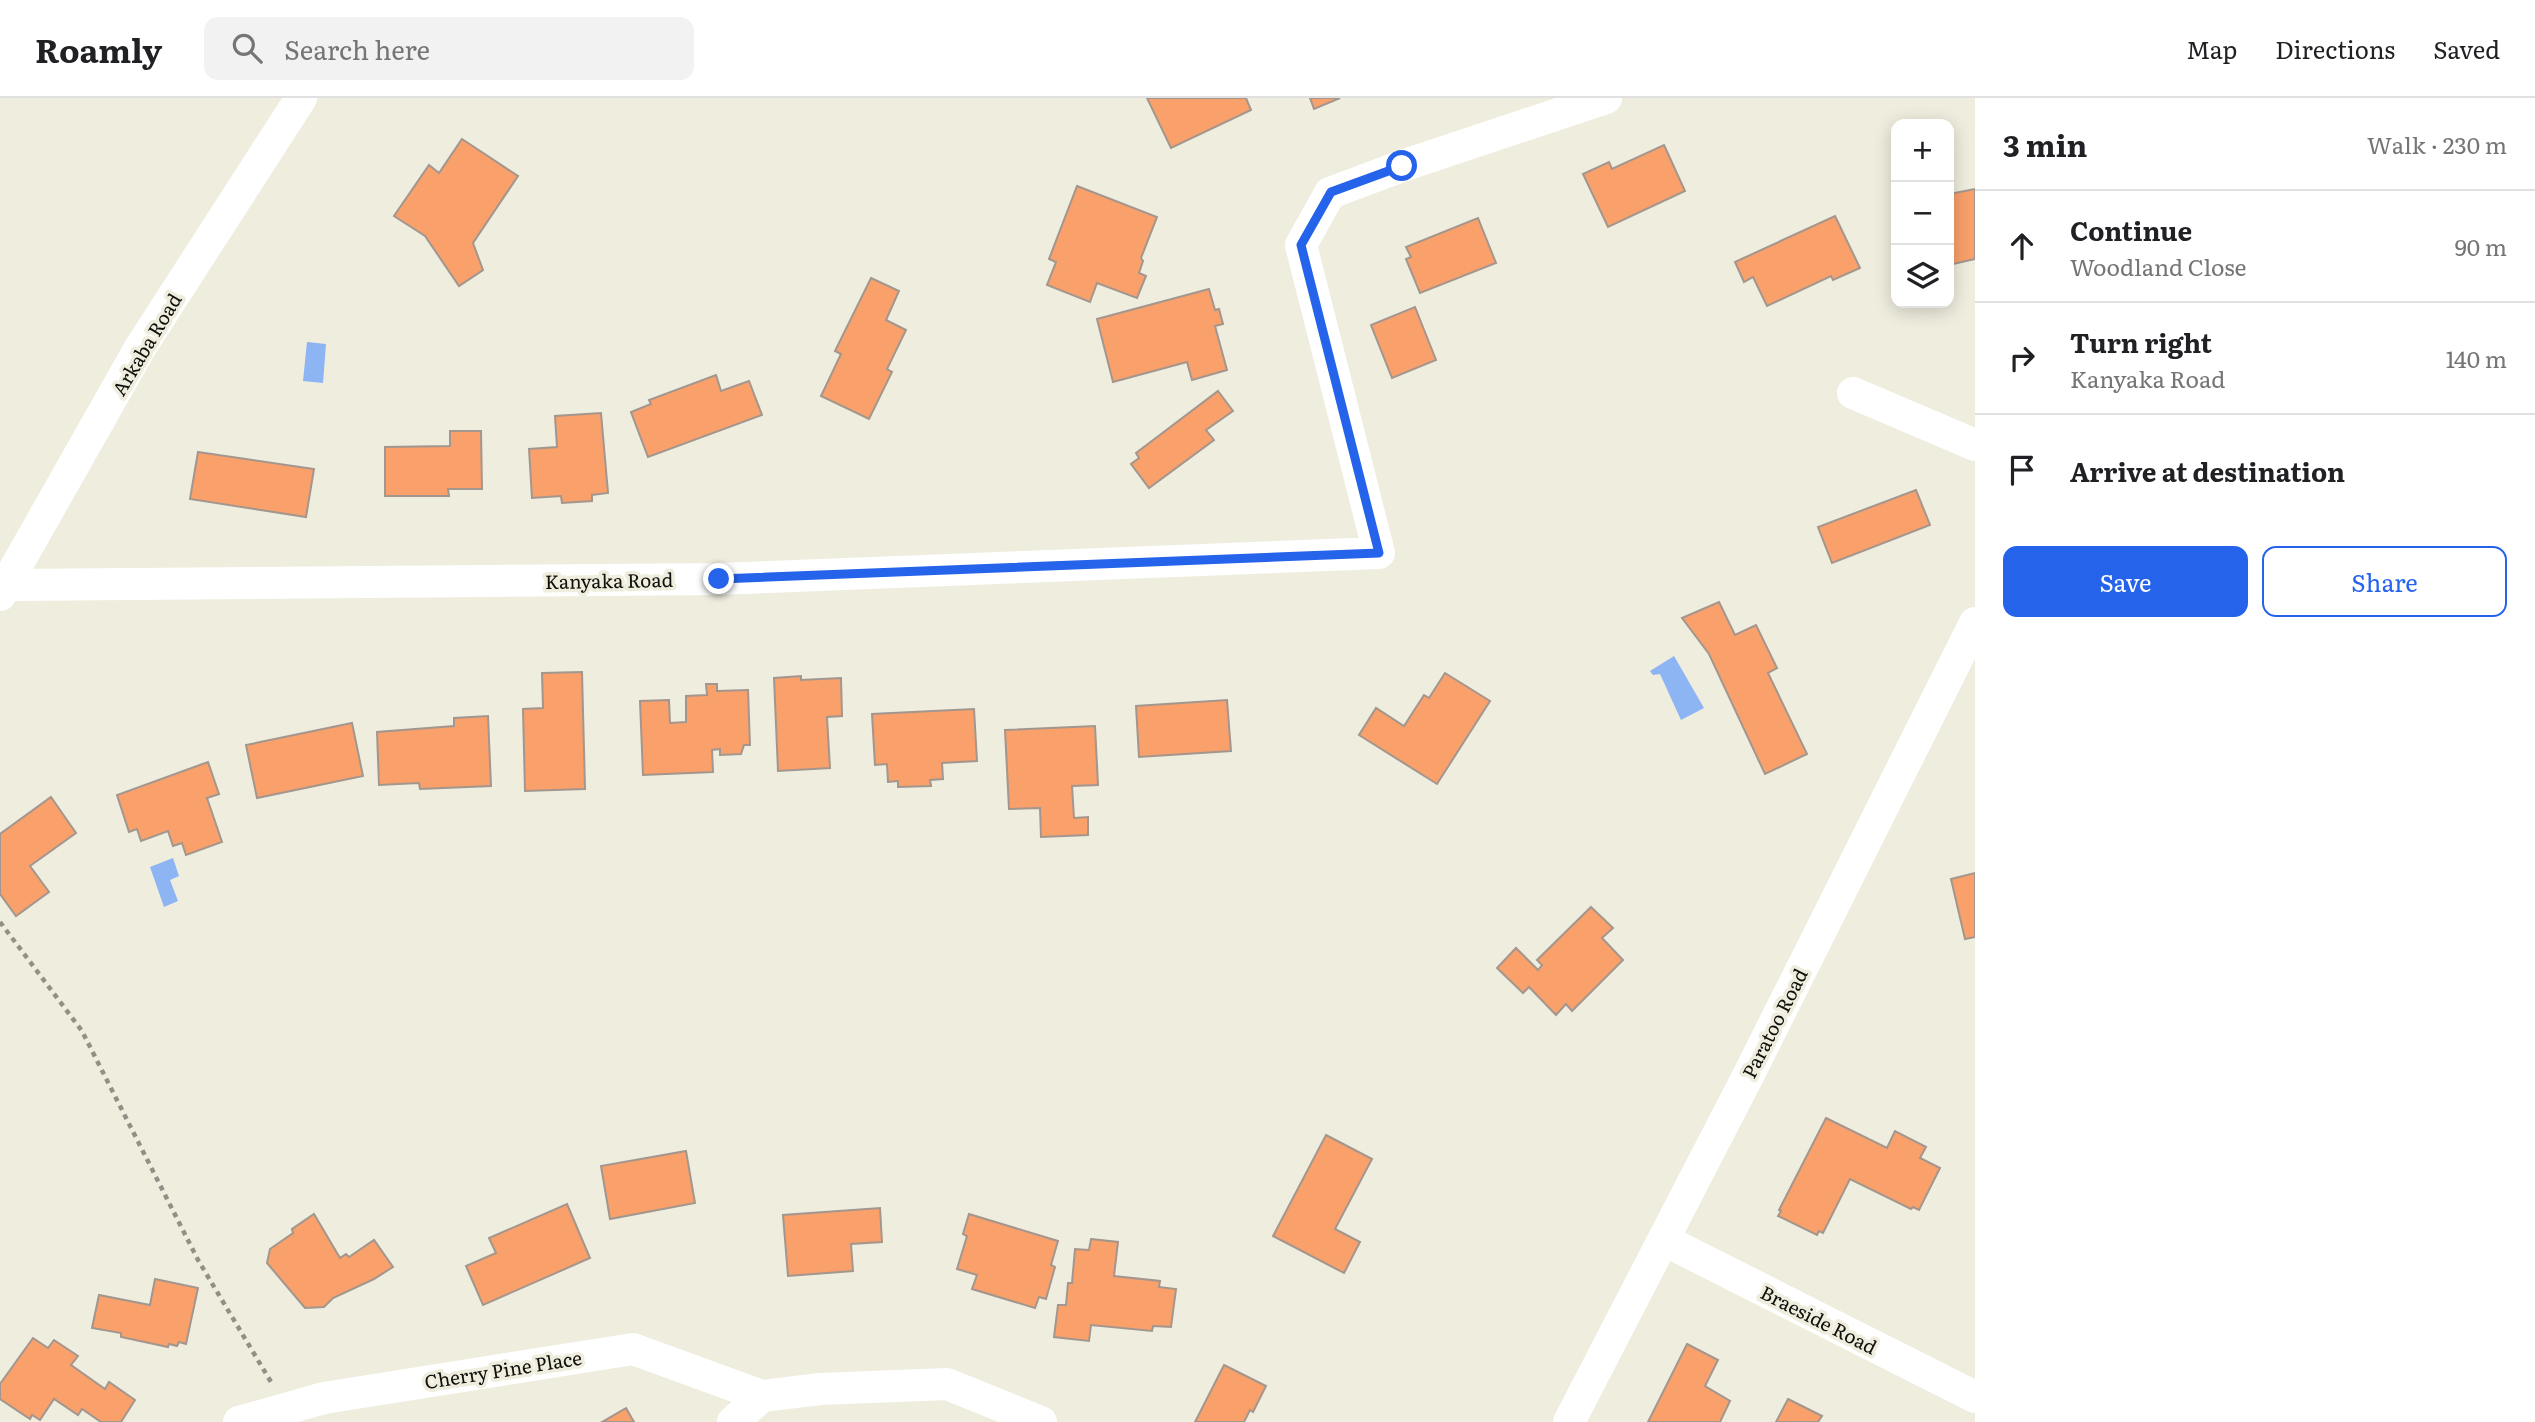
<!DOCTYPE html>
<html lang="en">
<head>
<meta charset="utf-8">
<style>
  body { margin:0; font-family:Literata,serif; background:#f2f2f2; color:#202124 }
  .controls { position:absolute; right:21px; top:21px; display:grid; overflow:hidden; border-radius:14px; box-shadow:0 4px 18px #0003 }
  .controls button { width:63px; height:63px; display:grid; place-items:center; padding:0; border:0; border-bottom:2px solid #e0e0e0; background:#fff; color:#202124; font:35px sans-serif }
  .stop { position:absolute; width:21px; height:21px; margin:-16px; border:5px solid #2563eb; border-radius:50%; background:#fff }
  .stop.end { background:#2563eb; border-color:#fff; box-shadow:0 2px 7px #0008 }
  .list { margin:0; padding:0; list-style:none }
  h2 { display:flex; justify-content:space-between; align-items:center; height:91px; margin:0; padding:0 28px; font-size:30px }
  h2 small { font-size:23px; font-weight:400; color:#757577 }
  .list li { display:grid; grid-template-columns:46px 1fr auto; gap:21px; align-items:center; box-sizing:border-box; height:112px; padding:0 28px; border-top:2px solid #e0e0e0 }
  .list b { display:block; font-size:26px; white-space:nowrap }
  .list p { margin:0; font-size:23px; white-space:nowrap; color:#757577 }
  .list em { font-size:23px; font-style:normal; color:#757577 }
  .actions { display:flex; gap:14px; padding:21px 28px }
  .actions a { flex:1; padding:16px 0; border:2px solid #2563eb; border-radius:14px; text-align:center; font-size:24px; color:#2563eb }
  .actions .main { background:#2563eb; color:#fff }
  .icon { flex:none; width:38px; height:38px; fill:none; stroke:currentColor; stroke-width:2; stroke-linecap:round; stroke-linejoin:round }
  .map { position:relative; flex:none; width:1975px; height:1324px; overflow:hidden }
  header { display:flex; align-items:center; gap:42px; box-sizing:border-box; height:98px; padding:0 35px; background:#fff; border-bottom:2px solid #e0e0e0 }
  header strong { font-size:33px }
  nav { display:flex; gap:38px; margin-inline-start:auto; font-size:24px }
  .search { width:490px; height:63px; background:#f2f2f2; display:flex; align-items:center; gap:18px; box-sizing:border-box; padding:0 24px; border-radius:14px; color:#757577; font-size:26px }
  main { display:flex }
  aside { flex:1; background:#fff }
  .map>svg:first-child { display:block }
  .water { fill:#8db4f3 }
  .building { fill:#f9a06b; stroke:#a3968e; stroke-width:2 }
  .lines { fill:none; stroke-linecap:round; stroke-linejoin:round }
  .path { stroke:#929086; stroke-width:4.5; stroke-dasharray:5 5; stroke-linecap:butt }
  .minor { stroke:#fff; stroke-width:32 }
  .route { stroke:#2563eb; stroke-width:9 }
  .labels { text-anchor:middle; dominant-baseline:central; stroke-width:7; stroke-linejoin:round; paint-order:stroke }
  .street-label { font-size:19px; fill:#100f0b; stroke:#efedde }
</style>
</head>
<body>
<header>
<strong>Roamly</strong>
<div class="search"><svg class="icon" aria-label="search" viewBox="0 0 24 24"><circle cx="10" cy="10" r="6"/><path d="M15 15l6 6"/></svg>Search here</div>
<nav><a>Map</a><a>Directions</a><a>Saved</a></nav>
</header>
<main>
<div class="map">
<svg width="1975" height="1324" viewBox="0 0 1975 1324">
  <rect width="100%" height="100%" fill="#efedde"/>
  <!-- water -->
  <g class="water">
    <polygon points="307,244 326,246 323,285 303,283"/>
    <polygon points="1674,558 1704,610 1681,622 1660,576 1653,577 1650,573"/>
    <polygon points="173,760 179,778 170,782 178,803 164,809 150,769"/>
  </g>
  <!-- building -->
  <g class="building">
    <polygon points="1147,0 1246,0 1251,12 1171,50"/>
    <polygon points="1310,0 1340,0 1314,11"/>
    <polygon points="462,41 518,78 473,145 483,172 459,188 425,138 394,118 429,67 439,75"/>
    <polygon points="1664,47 1685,93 1608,129 1583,76 1609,64 1612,71"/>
    <polygon points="1077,88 1157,119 1141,160 1143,163 1139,175 1146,178 1137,200 1097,185 1090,204 1047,187 1056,164 1049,161"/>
    <polygon points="1975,91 1975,161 1949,167 1949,96"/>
    <polygon points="1835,118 1860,170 1833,182 1831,178 1767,208 1753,179 1744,184 1735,164"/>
    <polygon points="1478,120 1496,165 1420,195 1406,161 1411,159 1406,149"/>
    <polygon points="871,180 899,193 886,222 906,232 887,271 892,274 869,321 821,298 841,256 835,253"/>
    <polygon points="1209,191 1215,212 1219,211 1223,226 1215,228 1227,272 1192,282 1187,264 1113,284 1097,221"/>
    <polygon points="1415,209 1436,262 1392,280 1371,227"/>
    <polygon points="716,277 721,293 749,283 762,317 648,359 631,314 651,306 649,302"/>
    <polygon points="1218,293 1233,313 1206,332 1214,342 1149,390 1131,366 1139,360 1136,355"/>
    <polygon points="601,315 608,395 592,397 592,403 562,405 561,398 532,400 529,351 557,349 555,318"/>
    <polygon points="450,333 481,333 482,391 448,391 449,398 385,398 385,349 450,348"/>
    <polygon points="198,354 314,371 306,419 190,401"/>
    <polygon points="1916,392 1930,427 1832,465 1818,429"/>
    <polygon points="1719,504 1735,537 1756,527 1777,570 1768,575 1807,656 1765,676 1709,556 1682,520"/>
    <polygon points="582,574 585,691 525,693 523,611 543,610 542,575"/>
    <polygon points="1445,575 1490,603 1437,686 1359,637 1376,610 1404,628 1424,597 1429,600"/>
    <polygon points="801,578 801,582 841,580 842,618 827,619 830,670 778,673 774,580"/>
    <polygon points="706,586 717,586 717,593 748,592 750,647 744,647 741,656 720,657 720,651 712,652 713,674 643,677 640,603 669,602 670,625 686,624 686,598 707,597"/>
    <polygon points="1227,602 1231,653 1139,659 1136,608"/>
    <polygon points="974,611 977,663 942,665 943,681 930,682 931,688 898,689 898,683 888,684 887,666 875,667 872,616"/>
    <polygon points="488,618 491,688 420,691 419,685 379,687 377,634 454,628 454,620"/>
    <polygon points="352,625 363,678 257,700 246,647"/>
    <polygon points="1095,628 1098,687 1072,688 1074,720 1088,719 1088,737 1041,739 1040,710 1009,711 1005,632"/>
    <polygon points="208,664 219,696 207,700 222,744 186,757 182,745 173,748 168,733 141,743 137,731 129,734 117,697"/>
    <polygon points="51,699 76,735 30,768 49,794 16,818 0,796 0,736"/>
    <polygon points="1975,775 1975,839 1965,841 1951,781"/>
    <polygon points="1591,809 1613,830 1602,840 1623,862 1572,913 1566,906 1556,917 1529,889 1523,895 1497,870 1516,850 1538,872 1542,867 1537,862"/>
    <polygon points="1826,1020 1887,1050 1895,1033 1926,1049 1920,1060 1940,1070 1919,1112 1913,1109 1911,1111 1850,1081 1823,1135 1819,1133 1817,1137 1778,1118 1781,1113 1779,1112"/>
    <polygon points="1326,1037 1372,1061 1335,1131 1360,1144 1344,1175 1273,1138"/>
    <polygon points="686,1053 695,1105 610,1121 601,1068"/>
    <polygon points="567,1106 590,1160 483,1207 466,1168 496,1155 489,1140"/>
    <polygon points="880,1110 882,1144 851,1146 853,1173 788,1178 783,1117"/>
    <polygon points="314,1116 340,1160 346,1156 349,1159 374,1142 393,1169 374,1181 333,1200 324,1209 305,1210 267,1165 270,1151 293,1135 292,1131"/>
    <polygon points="969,1116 1058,1143 1051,1167 1055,1169 1046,1201 1039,1199 1035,1210 972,1191 977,1177 957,1171 967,1138 963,1136"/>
    <polygon points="1091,1141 1118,1144 1114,1178 1160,1183 1159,1189 1176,1191 1171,1229 1153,1228 1152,1233 1091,1227 1089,1243 1054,1239 1058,1207 1066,1207 1068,1185 1072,1185 1075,1151 1089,1152"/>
    <polygon points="155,1181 198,1190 186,1246 179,1244 177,1248 169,1246 168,1249 121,1239 121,1235 92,1230 99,1197 150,1207"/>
    <polygon points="33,1240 48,1250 54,1242 78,1258 71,1267 105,1291 109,1284 135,1302 121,1324 101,1324 82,1311 78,1317 54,1301 40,1322 32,1317 30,1321 0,1301 0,1286"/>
    <polygon points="1687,1246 1718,1262 1705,1288 1730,1303 1720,1324 1648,1324"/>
    <polygon points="1224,1267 1266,1288 1253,1314 1250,1312 1244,1324 1195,1324"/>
    <polygon points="1788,1301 1822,1318 1818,1324 1776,1324"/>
    <polygon points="626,1310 634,1324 602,1324"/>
  </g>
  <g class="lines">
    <!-- path -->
    <polyline class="path" points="0,824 82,933 198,1162 271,1284"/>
    <!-- minor -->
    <g class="minor">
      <polyline points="1853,295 1975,347"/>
      <polyline points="8,487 719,481 1379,455 1301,147 1330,95 1402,68 1606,0"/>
      <polyline points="0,497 140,250 301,0"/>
      <polyline points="1664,1142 1975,1299"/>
      <polyline points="239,1324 324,1300 633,1251 762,1298"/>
      <polyline points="733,1324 762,1298 820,1291 947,1286 1041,1324"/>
      <polyline points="1569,1324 1748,978 1975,525"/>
    </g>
  </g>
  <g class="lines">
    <!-- route -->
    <polyline class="route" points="719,481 1379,455 1301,147 1331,94 1402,68"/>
  </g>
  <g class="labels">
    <!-- street labels -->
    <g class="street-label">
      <text transform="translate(146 246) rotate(-59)">Arkaba Road</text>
      <text transform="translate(609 482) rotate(-1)">Kanyaka Road</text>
      <text transform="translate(1774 925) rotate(-63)">Paratoo Road</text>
      <text transform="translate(1819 1221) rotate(27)">Braeside Road</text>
      <text transform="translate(503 1271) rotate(-9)">Cherry Pine Place</text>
    </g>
  </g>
</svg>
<div class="controls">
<button>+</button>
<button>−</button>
<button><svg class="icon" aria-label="layers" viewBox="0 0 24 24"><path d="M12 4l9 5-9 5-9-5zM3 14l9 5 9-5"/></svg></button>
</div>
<div class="stop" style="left:1402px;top:68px"></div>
<div class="stop end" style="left:719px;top:481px"></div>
</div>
<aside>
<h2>3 min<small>Walk · 230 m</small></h2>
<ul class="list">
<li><svg class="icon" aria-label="ahead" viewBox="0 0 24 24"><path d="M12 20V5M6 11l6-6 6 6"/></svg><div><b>Continue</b><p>Woodland Close</p></div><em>90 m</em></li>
<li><svg class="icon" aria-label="right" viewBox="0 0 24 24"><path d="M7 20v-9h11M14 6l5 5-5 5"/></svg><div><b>Turn right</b><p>Kanyaka Road</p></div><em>140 m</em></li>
<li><svg class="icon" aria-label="arrive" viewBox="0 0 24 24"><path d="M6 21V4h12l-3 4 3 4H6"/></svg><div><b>Arrive at destination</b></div></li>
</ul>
<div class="actions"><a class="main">Save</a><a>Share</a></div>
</aside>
</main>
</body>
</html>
